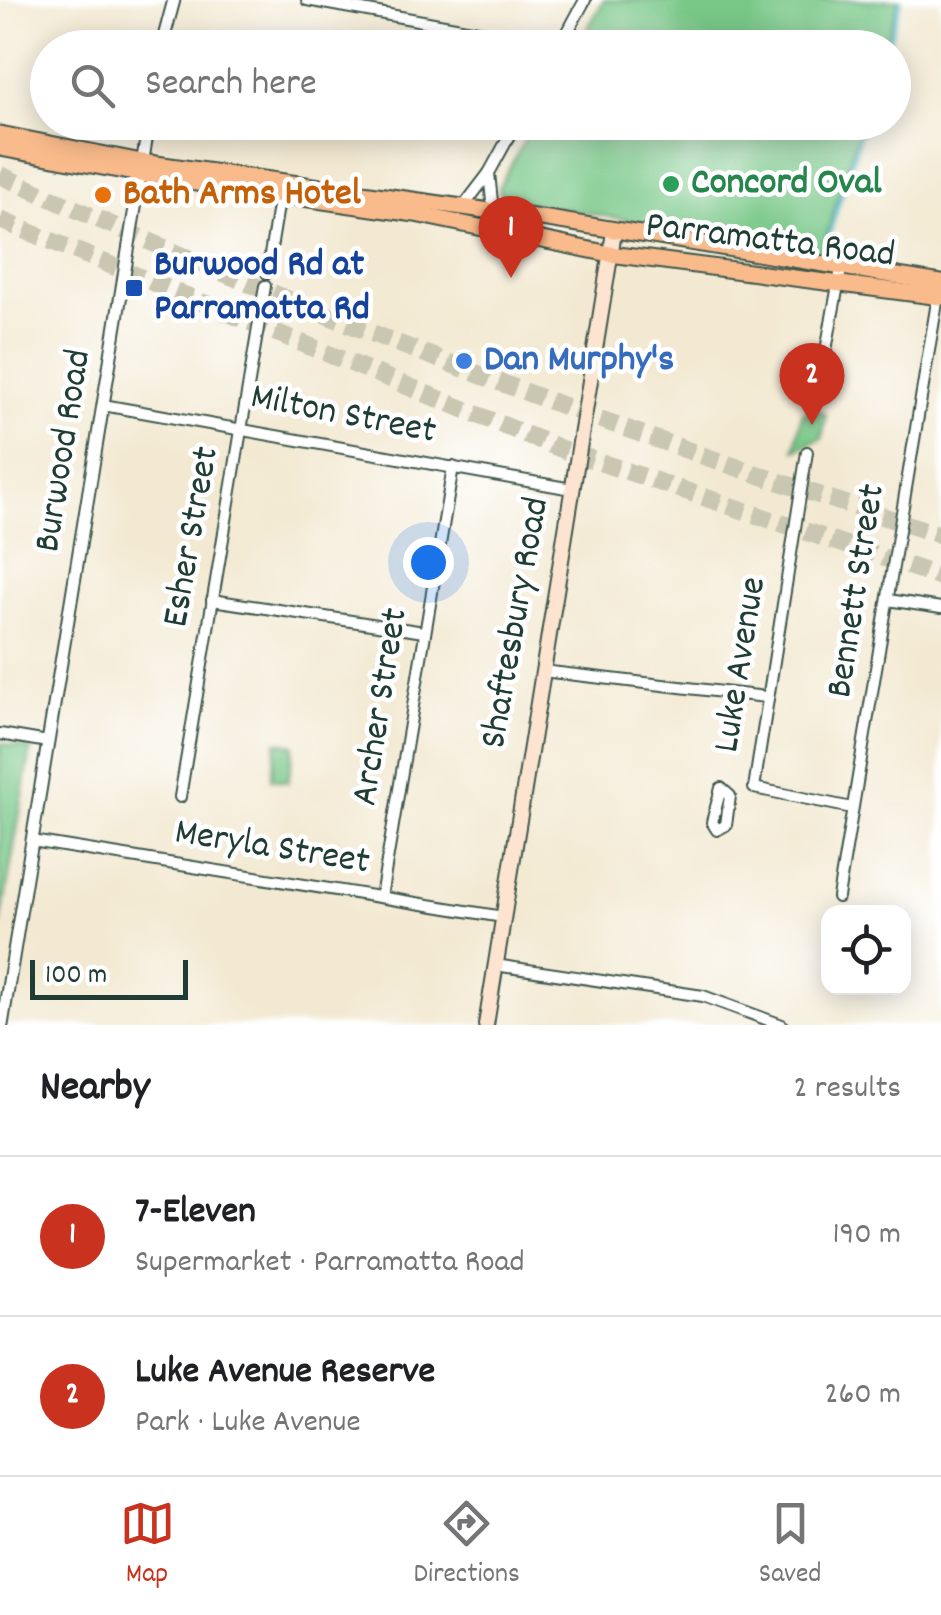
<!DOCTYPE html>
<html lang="en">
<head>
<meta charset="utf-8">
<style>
  body { margin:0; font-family:Dekko,sans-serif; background:#f2f2f2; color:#202124 }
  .controls { position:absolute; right:30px; bottom:30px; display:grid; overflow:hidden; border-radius:20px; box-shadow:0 5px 25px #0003 }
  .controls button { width:90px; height:90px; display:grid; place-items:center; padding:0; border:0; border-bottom:2px solid #e0e0e0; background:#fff; color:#202124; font:50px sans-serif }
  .scale { position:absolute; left:30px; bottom:25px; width:158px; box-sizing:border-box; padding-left:10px; border:5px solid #1f3d34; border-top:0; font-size:28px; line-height:35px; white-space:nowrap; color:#1f3d34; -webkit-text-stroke:8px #fff; paint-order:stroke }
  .you { position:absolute; left:428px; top:562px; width:35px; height:35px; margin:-25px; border:8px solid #fff; border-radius:50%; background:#1a73e8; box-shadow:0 0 0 15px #1a73e833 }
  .badge { display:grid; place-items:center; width:65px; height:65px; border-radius:50%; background:#c8321e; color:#fff; font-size:32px; font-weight:700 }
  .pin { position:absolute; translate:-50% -82px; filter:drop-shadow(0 2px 5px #0008) }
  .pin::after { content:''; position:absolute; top:52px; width:35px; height:30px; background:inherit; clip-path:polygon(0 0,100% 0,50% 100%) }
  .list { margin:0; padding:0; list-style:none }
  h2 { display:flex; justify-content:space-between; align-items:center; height:130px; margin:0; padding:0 40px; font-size:42px }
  h2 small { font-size:32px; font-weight:400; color:#757577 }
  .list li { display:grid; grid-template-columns:65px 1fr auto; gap:30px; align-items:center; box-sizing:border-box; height:160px; padding:0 40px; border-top:2px solid #e0e0e0 }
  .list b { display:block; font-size:38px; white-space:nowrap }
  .list p { margin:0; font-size:32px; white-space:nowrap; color:#757577 }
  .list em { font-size:32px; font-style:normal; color:#757577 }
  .icon { flex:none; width:55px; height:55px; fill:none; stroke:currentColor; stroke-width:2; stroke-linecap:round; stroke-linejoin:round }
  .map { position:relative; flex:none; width:941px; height:1025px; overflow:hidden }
  .search { position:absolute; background:#fff; box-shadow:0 5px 25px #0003; left:30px; right:30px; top:30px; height:110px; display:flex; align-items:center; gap:25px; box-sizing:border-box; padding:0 35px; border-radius:55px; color:#757577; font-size:38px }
  .sheet { height:450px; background:#fff }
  nav { display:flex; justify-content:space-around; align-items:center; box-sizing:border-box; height:140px; border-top:2px solid #e0e0e0; background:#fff; font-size:28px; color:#757577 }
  nav a { display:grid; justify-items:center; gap:5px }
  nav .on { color:#c8321e }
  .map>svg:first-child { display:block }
  .park { fill:#78c787; stroke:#4c825e; stroke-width:2.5 }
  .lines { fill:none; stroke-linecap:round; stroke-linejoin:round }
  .stream { stroke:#4dbac8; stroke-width:4 }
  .motorway-tunnel { stroke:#c9c7b2; stroke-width:18; stroke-dasharray:18 9; stroke-linecap:butt }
  .minor-casing { stroke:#3f574c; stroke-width:14 }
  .tertiary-casing { stroke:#3f574c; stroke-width:15 }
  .secondary-casing { stroke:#3f574c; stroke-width:18 }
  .trunk-casing { stroke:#3f574c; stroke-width:19 }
  .minor { stroke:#fff; stroke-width:10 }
  .tertiary { stroke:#fff; stroke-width:11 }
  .secondary { stroke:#fde4d1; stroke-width:14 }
  .trunk { stroke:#fabb8c; stroke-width:15 }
  .leisure-dot { fill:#2e9e5b; stroke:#fff; stroke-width:4 }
  .food-dot { fill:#e8710a; stroke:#fff; stroke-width:4 }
  .transit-dot { fill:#1a4fb4; stroke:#fff; stroke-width:4 }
  .shop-dot { fill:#3f7fe0; stroke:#fff; stroke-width:4 }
  .labels { text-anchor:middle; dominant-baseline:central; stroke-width:9; stroke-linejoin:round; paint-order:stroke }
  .leisure-label { font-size:38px; font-weight:bold; fill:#27864d; stroke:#fff; text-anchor:start }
  .food-label { font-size:38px; font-weight:bold; fill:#c56008; stroke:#fff; text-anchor:start }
  .street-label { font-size:38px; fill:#1f3d34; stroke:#fff }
  .transit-label { font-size:38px; font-weight:bold; fill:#164399; stroke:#fff; text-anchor:start }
  .shop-label { font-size:38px; font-weight:bold; fill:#366cbe; stroke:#fff; text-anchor:start }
</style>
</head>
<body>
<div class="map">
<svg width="941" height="1025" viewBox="0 0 941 1025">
  <rect width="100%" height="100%" fill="#fff"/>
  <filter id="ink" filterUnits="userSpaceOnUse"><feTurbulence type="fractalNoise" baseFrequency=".01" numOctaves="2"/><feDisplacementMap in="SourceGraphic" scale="20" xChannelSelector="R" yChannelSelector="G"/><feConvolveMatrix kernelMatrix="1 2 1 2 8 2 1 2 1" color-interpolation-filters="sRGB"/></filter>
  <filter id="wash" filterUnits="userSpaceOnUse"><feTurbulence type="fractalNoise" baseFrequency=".0048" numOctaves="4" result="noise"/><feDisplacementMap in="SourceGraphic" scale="40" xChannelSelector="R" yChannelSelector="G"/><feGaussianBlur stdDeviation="2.25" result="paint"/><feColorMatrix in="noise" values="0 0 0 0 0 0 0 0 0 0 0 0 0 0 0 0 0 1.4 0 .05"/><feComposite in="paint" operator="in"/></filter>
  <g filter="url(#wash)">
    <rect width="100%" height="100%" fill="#f3e9d2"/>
    <!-- park -->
    <g class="park">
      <polygon points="604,0 899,0 884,47 577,47"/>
      <polygon points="534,123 534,122 861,123 821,253 503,199 498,188"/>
      <polygon points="815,409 826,414 822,438 795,450 802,413"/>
      <polygon points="277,742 294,745 288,782 271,779"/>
      <polygon points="0,743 31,749 0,928"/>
    </g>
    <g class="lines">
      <!-- stream -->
      <g class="stream">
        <polyline points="887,48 901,0"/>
        <polyline points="824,251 864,122"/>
      </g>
    </g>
  </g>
  <g filter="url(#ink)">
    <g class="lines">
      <!-- motorway-tunnel -->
      <g class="motorway-tunnel">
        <path d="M0 175C305 315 622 433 941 535"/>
        <polyline points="0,220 564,450 941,577"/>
      </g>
      <!-- minor casing -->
      <g class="minor-casing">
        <g id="minor">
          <polyline points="307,0 560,46"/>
          <polyline points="559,48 585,0"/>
          <polyline points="489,173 493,211"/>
          <polyline points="463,207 489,173 517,122"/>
          <polyline points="267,273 280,194"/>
          <polyline points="817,399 841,269"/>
          <polyline points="103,405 572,489"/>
          <polyline points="807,452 754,788 852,808"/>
          <polyline points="212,600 424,632"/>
          <polyline points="888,600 941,608"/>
          <polyline points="542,671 766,697"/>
          <polyline points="0,734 48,742"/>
          <polygon points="721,788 730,796 726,825 717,830 712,822"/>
          <polyline points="180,797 265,286"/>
          <polyline points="32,841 503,917"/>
          <polyline points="381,897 453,467"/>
          <polyline points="838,897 938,296"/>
          <polyline points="495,965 703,996 782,1025"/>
        </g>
      </g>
      <!-- tertiary casing -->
      <g class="tertiary-casing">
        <g id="tertiary">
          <polyline points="161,48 174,0"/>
          <polyline points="2,1025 149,122"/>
        </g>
      </g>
      <!-- secondary casing -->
      <g class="secondary-casing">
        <polyline id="secondary" points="486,1025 614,232"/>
      </g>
      <!-- trunk casing -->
      <g class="trunk-casing">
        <g id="trunk">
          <polyline points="0,134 142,162 548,219 941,283"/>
          <polyline points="0,148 161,178 415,214 610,254 941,297"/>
        </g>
      </g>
      <!-- minor -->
      <use href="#minor" class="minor"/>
      <!-- tertiary -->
      <use href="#tertiary" class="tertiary"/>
      <!-- secondary -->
      <use href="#secondary" class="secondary"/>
      <!-- trunk -->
      <use href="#trunk" class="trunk"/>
    </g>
  </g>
  <!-- markers -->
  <circle class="leisure-dot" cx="671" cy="184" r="10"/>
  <circle class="food-dot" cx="103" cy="195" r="10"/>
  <rect class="transit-dot" x="124" y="278" width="20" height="20" rx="5"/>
  <circle class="shop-dot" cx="464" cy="361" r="10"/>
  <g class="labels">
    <!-- leisure labels -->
    <g class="leisure-label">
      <text x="691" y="184">Concord Oval</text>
    </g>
    <!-- food labels -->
    <g class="food-label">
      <text x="123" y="195">Bath Arms Hotel</text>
    </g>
    <!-- street labels -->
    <g class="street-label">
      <text transform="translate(770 242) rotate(7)">Parramatta Road</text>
      <text transform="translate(343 416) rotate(11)">Milton Street</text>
      <text transform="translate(65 451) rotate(-81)">Burwood Road</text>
      <text transform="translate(193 537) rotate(-80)">Esher Street</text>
      <text transform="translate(858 591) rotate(-81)">Bennett Street</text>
      <text transform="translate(517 623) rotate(-80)">Shaftesbury Road</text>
      <text transform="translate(742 665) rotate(-81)">Luke Avenue</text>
      <text transform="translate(382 707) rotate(-81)">Archer Street</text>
      <text transform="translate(272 849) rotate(9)">Meryla Street</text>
    </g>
    <!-- transit labels -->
    <g class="transit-label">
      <text x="154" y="266">Burwood Rd at<tspan x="154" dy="44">Parramatta Rd</tspan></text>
    </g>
    <!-- shop labels -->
    <g class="shop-label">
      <text x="484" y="361">Dan Murphy's</text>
    </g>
  </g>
</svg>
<div class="controls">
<button><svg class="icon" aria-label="locate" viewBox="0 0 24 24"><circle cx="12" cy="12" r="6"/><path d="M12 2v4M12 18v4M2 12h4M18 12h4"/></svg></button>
</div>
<div class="scale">100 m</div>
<div class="you"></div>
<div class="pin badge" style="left:511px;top:278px">1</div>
<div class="pin badge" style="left:812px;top:425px">2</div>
<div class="search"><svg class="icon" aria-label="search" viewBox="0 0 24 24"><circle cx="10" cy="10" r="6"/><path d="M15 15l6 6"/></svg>Search here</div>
</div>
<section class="sheet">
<h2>Nearby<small>2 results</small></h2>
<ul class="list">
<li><span class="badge">1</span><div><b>7-Eleven</b><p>Supermarket · Parramatta Road</p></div><em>190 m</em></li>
<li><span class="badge">2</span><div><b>Luke Avenue Reserve</b><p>Park · Luke Avenue</p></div><em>260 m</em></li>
</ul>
</section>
<nav>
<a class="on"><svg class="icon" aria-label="map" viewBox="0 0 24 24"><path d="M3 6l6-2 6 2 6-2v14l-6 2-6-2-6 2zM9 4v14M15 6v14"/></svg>Map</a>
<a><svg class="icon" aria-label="directions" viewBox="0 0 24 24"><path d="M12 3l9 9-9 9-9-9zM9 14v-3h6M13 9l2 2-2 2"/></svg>Directions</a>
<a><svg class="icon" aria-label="saved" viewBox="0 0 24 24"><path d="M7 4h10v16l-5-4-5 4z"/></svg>Saved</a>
</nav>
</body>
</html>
